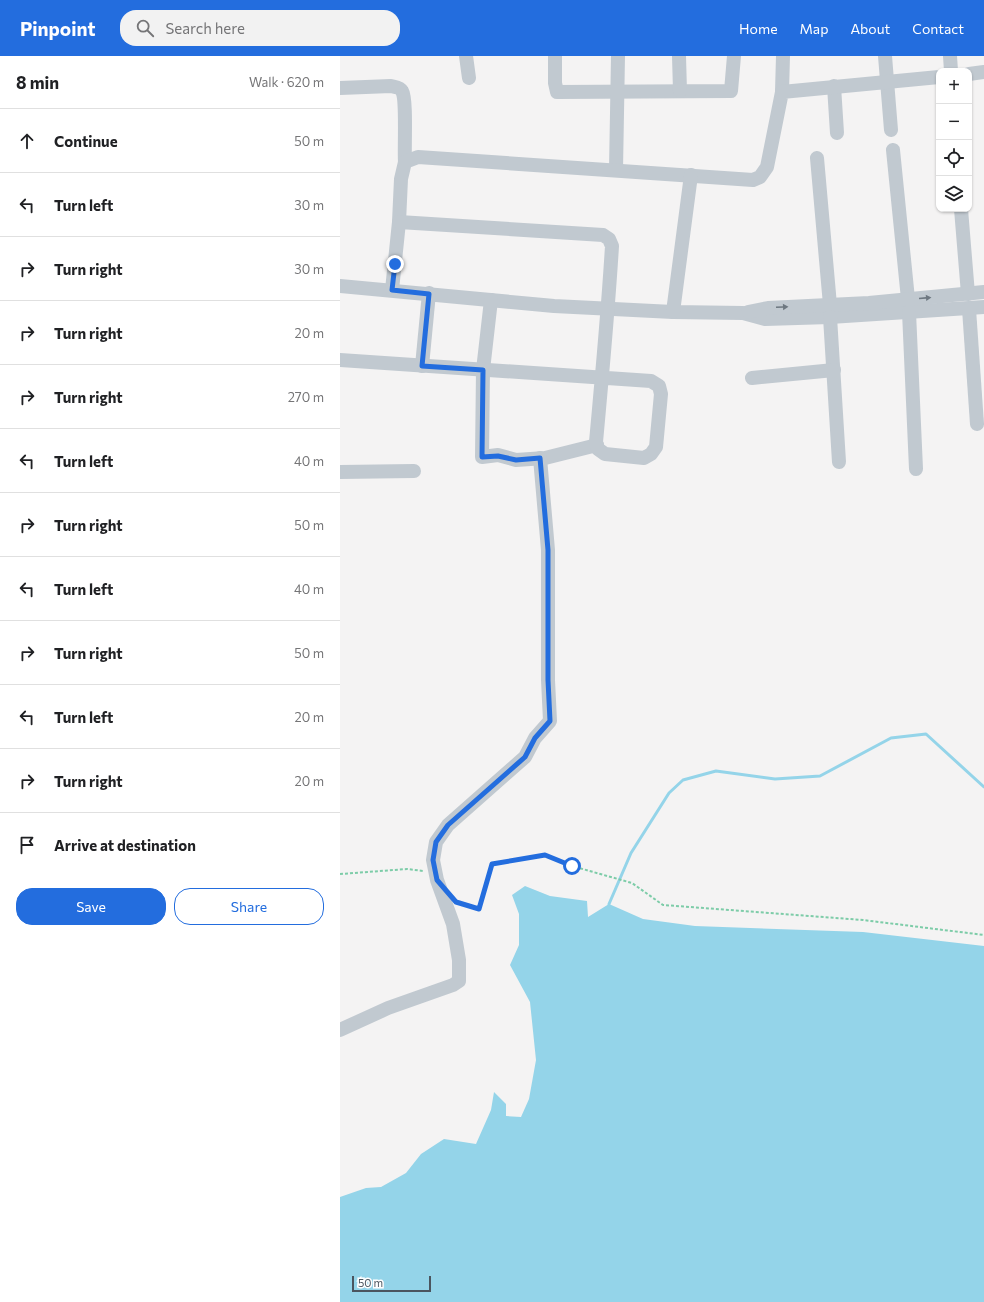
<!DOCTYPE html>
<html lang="en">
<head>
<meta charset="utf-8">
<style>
  body { margin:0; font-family:Commissioner,sans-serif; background:#f2f2f2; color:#202124 }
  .controls { position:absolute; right:12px; top:12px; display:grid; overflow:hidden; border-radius:8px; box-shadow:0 1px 3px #0004 }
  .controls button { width:36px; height:36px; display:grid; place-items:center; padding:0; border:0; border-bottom:1px solid #e0e0e0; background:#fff; color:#202124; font:20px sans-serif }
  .scale { position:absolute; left:12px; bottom:10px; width:79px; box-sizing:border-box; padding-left:4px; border:2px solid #4b555f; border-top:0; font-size:11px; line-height:14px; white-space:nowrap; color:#4b555f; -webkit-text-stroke:3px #fff; paint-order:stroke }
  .stop { position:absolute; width:12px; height:12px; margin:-9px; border:3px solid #236dde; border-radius:50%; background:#fff }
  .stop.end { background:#236dde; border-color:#fff; box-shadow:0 1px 4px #0008 }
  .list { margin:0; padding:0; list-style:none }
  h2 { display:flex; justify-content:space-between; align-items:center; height:52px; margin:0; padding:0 16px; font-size:17px }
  h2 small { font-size:13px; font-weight:400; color:#757577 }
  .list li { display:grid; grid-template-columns:26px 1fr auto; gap:12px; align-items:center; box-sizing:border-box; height:64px; padding:0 16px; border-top:1px solid #e0e0e0 }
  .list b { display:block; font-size:15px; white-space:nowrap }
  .list em { font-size:13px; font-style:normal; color:#757577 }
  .actions { display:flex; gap:8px; padding:12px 16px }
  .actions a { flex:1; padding:9px 0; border:1px solid #236dde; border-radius:16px; text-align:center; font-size:14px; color:#236dde }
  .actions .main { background:#236dde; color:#fff }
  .icon { flex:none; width:22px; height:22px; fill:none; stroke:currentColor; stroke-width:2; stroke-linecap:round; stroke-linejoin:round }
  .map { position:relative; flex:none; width:644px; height:1246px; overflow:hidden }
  header { display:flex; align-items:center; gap:24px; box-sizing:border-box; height:56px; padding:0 20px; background:#236dde; color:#fff }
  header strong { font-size:19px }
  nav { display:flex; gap:22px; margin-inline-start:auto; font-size:14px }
  .search { width:280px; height:36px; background:#f2f2f2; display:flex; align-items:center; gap:10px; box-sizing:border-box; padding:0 14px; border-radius:16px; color:#757577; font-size:15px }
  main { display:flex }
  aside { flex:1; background:#fff }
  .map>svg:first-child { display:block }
  .water { fill:#94d4e9 }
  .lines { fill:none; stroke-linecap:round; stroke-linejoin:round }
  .stream { stroke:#94d4e9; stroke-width:3 }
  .path { stroke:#7dcca8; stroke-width:2; stroke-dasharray:3 2; stroke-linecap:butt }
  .minor { stroke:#c1c9d0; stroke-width:14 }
  .oneway { fill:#6e7881 }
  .route { stroke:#236dde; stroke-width:5 }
</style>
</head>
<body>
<header>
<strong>Pinpoint</strong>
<div class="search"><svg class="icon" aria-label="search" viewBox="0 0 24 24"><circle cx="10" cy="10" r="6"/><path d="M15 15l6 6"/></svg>Search here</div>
<nav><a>Home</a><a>Map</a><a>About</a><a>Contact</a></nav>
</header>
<main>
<aside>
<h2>8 min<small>Walk · 620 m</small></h2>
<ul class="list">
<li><svg class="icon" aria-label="ahead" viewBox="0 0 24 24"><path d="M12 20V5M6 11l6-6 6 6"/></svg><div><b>Continue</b></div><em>50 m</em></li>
<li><svg class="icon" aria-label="left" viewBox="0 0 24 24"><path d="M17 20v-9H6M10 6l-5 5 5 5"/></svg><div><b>Turn left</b></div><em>30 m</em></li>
<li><svg class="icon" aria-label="right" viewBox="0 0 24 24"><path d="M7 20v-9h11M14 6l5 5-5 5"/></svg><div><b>Turn right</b></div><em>30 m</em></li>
<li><svg class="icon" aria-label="right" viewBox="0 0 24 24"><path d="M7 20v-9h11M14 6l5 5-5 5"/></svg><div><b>Turn right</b></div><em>20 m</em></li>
<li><svg class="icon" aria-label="right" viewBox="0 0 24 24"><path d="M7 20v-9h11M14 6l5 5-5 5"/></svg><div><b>Turn right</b></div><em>270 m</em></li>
<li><svg class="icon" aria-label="left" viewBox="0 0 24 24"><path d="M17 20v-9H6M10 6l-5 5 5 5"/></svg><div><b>Turn left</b></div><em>40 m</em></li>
<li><svg class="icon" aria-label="right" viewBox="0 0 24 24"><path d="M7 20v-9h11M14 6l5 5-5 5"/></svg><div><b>Turn right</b></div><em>50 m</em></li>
<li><svg class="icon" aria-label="left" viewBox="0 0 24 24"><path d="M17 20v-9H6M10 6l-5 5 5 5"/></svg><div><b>Turn left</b></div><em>40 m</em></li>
<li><svg class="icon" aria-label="right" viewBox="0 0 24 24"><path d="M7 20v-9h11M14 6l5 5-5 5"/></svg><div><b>Turn right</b></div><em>50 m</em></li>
<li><svg class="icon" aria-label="left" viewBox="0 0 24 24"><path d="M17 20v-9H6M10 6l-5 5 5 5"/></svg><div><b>Turn left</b></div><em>20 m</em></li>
<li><svg class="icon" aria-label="right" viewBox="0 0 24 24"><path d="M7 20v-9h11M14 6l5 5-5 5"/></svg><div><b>Turn right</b></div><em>20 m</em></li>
<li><svg class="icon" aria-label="arrive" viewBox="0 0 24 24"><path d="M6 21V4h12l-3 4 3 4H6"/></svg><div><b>Arrive at destination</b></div></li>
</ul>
<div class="actions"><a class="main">Save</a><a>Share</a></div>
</aside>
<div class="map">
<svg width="644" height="1246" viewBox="0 0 644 1246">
  <rect width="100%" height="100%" fill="#f4f3f3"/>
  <!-- water -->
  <polygon class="water" points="185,830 210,840 247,845 248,861 269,848 303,863 355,870 523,876 644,890 644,1246 0,1246 0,1141 26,1132 41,1131 66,1117 81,1098 104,1083 136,1088 151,1054 154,1036 166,1048 166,1060 181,1061 189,1043 196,1004 190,946 170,909 179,889 179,858 172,839"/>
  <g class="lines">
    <!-- stream -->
    <polyline class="stream" points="269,848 291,797 329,737 343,724 376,715 435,723 480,720 551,682 586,678 644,731"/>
    <!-- path -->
    <g class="path">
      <polyline points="0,818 67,813 83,815"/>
      <polyline points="118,847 139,853 152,808 205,799 232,810 292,827 323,849 523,864 644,879"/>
    </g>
    <!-- minor -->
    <g class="minor">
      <polyline points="126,0 129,22"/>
      <polyline points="215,0 215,27 217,36 391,35 394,0"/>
      <polyline points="339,0 340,35"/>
      <polyline points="545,0 551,74"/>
      <polyline points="610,0 611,15"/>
      <polyline points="629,18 644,16"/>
      <polyline points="494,30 497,77"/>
      <path d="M0 32 51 30C55 31 60 31 62 35 67 43 64 93 65 106"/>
      <polyline points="442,36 443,0"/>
      <polyline points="553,94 568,243"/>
      <polyline points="477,102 490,249"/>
      <polyline points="276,114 278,0"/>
      <polyline points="621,153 628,238"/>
      <polyline points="0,230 214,250 333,256 403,257 425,263 490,261 644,251"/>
      <polyline points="52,234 59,166 61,123 65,106 78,101 413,124 420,121 427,111 442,36 599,21"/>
      <polyline points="151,244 143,314 142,401 158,399 176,404 205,402 257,389"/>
      <polyline points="629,253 637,368"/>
      <polyline points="333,256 351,119"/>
      <polyline points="408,256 428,252 529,247 644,236"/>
      <polyline points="569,256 576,413"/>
      <polyline points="490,261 499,406"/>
      <path d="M0 304 311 325 319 330 321 338 316 391 311 398 304 402 265 398 258 393 256 386C262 321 268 256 272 190L269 183 263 179 59 166"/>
      <polyline points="82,310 89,237"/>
      <polyline points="412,322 494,314"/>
      <polyline points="0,416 74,415"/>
      <polyline points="0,974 48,952 113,929 119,925 119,904 113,868 97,824 93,804 96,786 108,769 185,701 195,682 210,665 208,624 208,494 200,402"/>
    </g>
  </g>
  <!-- one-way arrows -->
  <defs><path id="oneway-solid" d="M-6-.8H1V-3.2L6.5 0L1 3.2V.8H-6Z"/></defs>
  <g class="oneway">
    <use href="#oneway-solid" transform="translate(585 242) rotate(-5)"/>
    <use href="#oneway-solid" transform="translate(442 251) rotate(-3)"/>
  </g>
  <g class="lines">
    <!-- route -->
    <polyline class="route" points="55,208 52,234 89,238 82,310 143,314 142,401 158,400 176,404 200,402 208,494 208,624 210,665 195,682 185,701 108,769 96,786 93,804 97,824 116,846 139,853 152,808 205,799 232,810"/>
  </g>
</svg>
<div class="controls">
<button>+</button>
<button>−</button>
<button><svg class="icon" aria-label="locate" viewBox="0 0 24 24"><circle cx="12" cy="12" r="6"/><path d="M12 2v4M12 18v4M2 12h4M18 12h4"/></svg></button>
<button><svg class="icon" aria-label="layers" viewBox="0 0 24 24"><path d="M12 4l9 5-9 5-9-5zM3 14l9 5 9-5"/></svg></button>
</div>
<div class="scale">50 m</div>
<div class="stop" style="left:232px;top:810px"></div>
<div class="stop end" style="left:55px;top:208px"></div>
</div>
</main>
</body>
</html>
